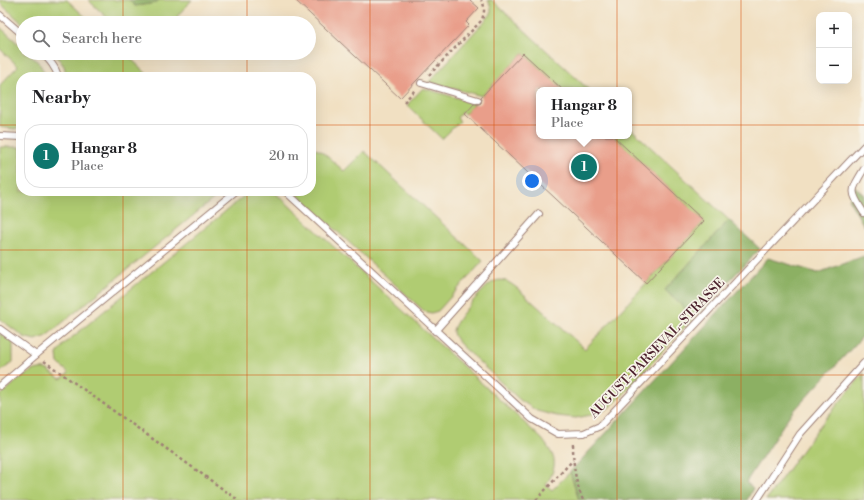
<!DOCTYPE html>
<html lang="en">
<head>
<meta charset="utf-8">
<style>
  body { margin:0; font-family:"Libre Bodoni",serif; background:#f6f6f6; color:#202124 }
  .controls { position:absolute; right:12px; top:12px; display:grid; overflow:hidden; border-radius:8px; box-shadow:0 4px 16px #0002 }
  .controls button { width:36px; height:36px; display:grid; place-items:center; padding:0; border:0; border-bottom:1px solid #e0e0e0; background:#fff; color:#202124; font:20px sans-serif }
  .you { position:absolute; left:532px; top:181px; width:14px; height:14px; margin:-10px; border:3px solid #fff; border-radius:50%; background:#1a73e8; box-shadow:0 0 0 6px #1a73e833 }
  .badge { display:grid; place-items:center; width:26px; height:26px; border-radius:50%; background:#0f766e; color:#fff; font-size:13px; font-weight:700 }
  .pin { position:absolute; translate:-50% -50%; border:2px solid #fff; box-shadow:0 1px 4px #0006 }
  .popup { position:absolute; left:536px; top:87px; width:96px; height:52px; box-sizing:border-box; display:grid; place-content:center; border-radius:8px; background:#fff; filter:drop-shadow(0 1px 3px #0005); font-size:13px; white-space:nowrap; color:#757577 }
  .popup b { font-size:15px; color:#202124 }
  .popup::after { content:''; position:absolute; left:50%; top:100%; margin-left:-8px; border:8px solid transparent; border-top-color:#fff }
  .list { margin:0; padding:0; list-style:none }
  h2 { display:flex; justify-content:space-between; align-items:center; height:52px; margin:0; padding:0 16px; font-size:17px }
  h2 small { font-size:13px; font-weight:400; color:#757577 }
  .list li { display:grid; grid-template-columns:26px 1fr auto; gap:12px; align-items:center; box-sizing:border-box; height:64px; margin:0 8px 8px; padding:0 8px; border:1px solid #e0e0e0; border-radius:16px }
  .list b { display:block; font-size:15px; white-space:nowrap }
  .list p { margin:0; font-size:13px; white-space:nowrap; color:#757577 }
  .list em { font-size:13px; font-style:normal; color:#757577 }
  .icon { flex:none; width:22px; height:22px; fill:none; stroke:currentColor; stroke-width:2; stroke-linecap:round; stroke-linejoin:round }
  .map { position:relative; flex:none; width:864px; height:500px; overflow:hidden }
  .search { position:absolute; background:#fff; box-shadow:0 4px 16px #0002; left:16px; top:16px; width:300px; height:44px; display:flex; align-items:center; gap:10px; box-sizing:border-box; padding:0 14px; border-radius:22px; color:#757577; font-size:15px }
  .panel { position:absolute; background:#fff; box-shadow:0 4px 16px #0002; left:16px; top:72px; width:300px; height:124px; border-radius:16px }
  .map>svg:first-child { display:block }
  .green { fill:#b0cc72; stroke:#7d764e }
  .forest { fill:#8cb064; stroke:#6b6848 }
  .building { fill:#e99e8a }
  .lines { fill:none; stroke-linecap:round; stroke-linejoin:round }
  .lane-casing { stroke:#9e8076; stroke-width:8 }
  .path { stroke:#9e8076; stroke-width:2.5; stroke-dasharray:3 3; stroke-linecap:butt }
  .lane { stroke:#fff; stroke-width:6 }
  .grid { fill:none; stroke:#d8530f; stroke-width:1; stroke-opacity:0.55 }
  .labels { text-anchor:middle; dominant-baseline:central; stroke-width:3.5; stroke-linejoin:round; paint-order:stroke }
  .street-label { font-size:13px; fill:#4a1f2b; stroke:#f7f3e8 }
</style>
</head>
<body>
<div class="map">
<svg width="864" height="500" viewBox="0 0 864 500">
  <rect width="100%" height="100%" fill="#f7f3e8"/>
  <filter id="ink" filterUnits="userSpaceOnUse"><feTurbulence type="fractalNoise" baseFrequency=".025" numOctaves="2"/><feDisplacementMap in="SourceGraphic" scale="8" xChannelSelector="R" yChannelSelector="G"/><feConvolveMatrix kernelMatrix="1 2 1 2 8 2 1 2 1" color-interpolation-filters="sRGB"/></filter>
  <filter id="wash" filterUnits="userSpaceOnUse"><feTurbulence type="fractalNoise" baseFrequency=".012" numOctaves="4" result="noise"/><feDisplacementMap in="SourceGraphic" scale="16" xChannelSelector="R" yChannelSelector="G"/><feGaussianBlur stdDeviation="0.9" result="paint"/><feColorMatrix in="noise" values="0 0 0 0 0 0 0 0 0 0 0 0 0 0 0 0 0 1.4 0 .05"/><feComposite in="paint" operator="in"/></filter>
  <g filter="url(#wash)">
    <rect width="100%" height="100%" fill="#f1e0c2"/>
    <!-- green -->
    <g class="green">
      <polygon points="0,0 67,0 92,23 23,23 23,24 0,3"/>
      <polygon points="88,0 129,0 135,6 156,3 159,0 192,0 177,16 184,23 113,23"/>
      <polygon points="488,0 492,0 589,90 563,90 523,53 482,96 429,82 491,14 491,7"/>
      <polygon points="0,27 23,48 23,53 28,53 39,63 47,77 21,77 21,128 16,129 0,127 0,85 18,66 0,49"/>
      <polygon points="54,53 125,53 150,77 67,77 64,66"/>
      <polygon points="423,88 475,103 465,114 462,112 457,118 460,121 442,139 407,105"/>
      <path d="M629 127 729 220 665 290 694 317 619 399 607 409 591 415 576 418 557 416 537 411 520 400 462 346C458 341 453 337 453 331 453 322 486 284 495 281 504 278 510 283 517 288L585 349 704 221 613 136H629Z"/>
      <polygon points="0,147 21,147 21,191 223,191 45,337 35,340 24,337 0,319"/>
      <polygon points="311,147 321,151 344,171 364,151 483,261 438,311 431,313 424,311 293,191 311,191"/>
      <path d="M250 191H273L281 198 542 439C556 458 559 463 546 485L552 490 570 472 579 500H0V396C11 387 33 363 48 370 52 373 57 377 61 379L69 373 58 363 57 354 64 344Z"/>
      <polygon points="0,333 13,343 13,362 0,372"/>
      <polygon points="864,373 864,500 766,500 818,428"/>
    </g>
    <!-- forest -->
    <g class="forest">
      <polygon points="129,0 159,0 156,3 135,6"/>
      <polygon points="854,186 864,195 864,226 849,200"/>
      <polygon points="729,220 760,249 694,317 665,290"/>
      <polygon points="864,256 864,335 789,416 746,482 753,488 747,500 579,500 570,472 768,258 818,273"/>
    </g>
    <g id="blocks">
      <!-- building -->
      <g class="building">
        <polygon points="295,0 470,0 479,8 466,22 469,25 400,98"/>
        <polygon points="523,53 563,90 539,90 539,136 613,136 704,221 646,283 465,114 474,104 479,104 481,103 482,99 481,97"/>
      </g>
    </g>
  </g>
  <g filter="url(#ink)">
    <use href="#blocks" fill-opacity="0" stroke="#9e8076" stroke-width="1"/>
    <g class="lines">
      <!-- lane casing -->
      <g class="lane-casing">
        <g id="lane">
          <polyline points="0,15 23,35"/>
          <path d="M42 53C49 60 56 67 58 77"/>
          <polyline points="421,83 478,100"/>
          <polyline points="0,136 21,137"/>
          <path d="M864 169C850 192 850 191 864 213"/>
          <polyline points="285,191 532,419 558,434 584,433 600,426 864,146"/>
          <polyline points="0,329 36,355"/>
          <polyline points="435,331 539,214"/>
          <polyline points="0,386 36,355 236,191"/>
          <polyline points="757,500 800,434 864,363"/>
        </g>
      </g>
      <!-- path -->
      <g class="path">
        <path d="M429 75 482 20C484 12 486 7 481 0"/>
        <polyline points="404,102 415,90"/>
        <polyline points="44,361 238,500"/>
        <path d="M573 444C573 464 575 482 583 500"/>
        <polyline points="536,500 573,460"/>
      </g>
      <!-- lane -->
      <use href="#lane" class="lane"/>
    </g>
  </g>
  <!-- grid -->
  <path class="grid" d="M123 0V23M247 0V23M370 0V500M494 0V500M617 0V500M741 0V500M123 53V77M247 53V77M0 125H21M311 125H864M123 191V500M247 191V500M0 250H864M0 375H864"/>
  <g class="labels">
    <!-- street labels -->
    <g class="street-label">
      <text transform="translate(657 348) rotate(-46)">AUGUST-PARSEVAL-STRASSE</text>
    </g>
  </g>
</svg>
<div class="controls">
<button>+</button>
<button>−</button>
</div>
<div class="you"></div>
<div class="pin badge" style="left:584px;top:167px">1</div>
<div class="popup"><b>Hangar 8</b>Place</div>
<div class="search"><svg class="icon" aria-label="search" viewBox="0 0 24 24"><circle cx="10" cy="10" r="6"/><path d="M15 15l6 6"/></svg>Search here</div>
<section class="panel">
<h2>Nearby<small></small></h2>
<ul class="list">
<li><span class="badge">1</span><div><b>Hangar 8</b><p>Place</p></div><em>20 m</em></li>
</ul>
</section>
</div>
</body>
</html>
